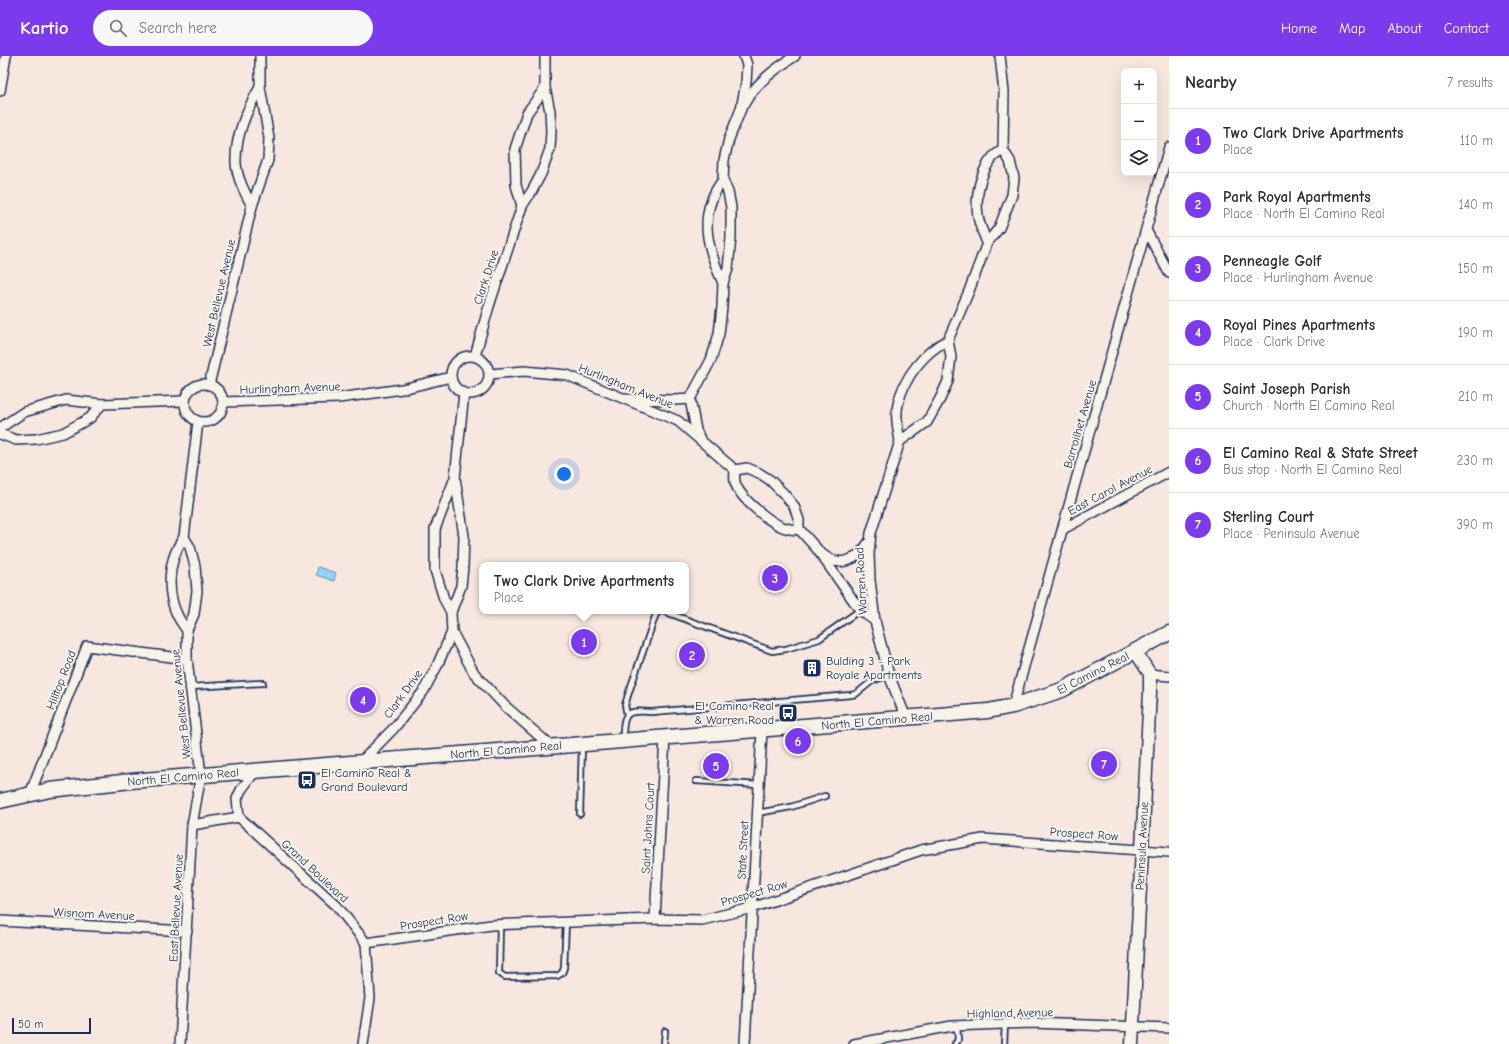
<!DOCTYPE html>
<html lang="en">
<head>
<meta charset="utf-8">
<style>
  body { margin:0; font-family:"Comic Neue",sans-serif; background:#f7f7f7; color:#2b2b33 }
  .controls { position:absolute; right:12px; top:12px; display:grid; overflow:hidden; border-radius:8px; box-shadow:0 4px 16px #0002 }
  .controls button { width:36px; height:36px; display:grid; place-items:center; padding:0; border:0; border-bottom:1px solid #e1e1e2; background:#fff; color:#2b2b33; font:20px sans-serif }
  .scale { position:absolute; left:12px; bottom:10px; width:79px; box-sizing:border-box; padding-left:4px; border:2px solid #1b2f5e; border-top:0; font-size:11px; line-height:14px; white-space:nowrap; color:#1b2f5e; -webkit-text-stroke:3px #f7f3e8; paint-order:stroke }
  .you { position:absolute; left:564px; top:418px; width:14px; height:14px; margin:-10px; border:3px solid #fff; border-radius:50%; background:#1a73e8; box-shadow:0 0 0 6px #1a73e833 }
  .badge { display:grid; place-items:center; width:26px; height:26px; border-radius:50%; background:#7c3aed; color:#fff; font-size:13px; font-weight:700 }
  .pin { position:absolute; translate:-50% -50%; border:2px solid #fff; box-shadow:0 1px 4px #0006 }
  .popup { position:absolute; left:479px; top:506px; width:210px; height:52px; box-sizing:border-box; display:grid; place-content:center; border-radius:8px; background:#fff; filter:drop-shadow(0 1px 3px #0005); font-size:13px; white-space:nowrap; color:#7c7c81 }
  .popup b { font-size:15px; color:#2b2b33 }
  .popup::after { content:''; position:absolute; left:50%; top:100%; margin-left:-8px; border:8px solid transparent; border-top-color:#fff }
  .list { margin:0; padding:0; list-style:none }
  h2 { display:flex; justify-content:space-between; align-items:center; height:52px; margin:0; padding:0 16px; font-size:17px }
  h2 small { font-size:13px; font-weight:400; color:#7c7c81 }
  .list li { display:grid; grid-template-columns:26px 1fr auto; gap:12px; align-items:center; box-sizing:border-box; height:64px; padding:0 16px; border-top:1px solid #e1e1e2 }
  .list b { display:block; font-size:15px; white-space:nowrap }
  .list p { margin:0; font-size:13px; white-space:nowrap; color:#7c7c81 }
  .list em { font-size:13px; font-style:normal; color:#7c7c81 }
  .icon { flex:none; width:22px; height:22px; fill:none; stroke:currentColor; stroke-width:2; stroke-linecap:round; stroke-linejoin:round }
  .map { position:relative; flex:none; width:1169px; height:988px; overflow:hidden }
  header { display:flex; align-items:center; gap:24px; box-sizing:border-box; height:56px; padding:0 20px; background:#7c3aed; color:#fff }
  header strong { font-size:19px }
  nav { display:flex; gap:22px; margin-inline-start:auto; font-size:14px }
  .search { width:280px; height:36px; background:#f7f7f7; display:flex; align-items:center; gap:10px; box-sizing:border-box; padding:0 14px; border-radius:22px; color:#7c7c81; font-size:15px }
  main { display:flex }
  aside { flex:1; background:#fff }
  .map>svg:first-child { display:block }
  .water { fill:#94d2f5; stroke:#6491b9 }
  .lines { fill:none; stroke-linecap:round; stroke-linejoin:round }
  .lane-casing { stroke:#1b2f5e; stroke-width:8 }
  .street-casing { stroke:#1b2f5e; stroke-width:12 }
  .secondary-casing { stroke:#1b2f5e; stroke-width:15 }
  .primary-casing { stroke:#1b2f5e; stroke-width:17 }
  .lane { stroke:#f7f3e8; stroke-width:4.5 }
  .street { stroke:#f7f3e8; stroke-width:9 }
  .secondary { stroke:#f7f3e8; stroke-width:12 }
  .primary { stroke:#f7f3e8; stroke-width:14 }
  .labels { text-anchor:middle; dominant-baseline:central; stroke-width:4; stroke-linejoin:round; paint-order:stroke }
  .street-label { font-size:12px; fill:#1b2f5e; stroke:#f7f3e8 }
  .poi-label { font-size:12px; fill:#1b2f5e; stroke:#f7f3e8; text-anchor:start }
</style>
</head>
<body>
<header>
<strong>Kartio</strong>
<div class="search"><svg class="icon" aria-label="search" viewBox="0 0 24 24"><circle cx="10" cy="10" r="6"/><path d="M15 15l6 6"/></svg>Search here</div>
<nav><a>Home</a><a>Map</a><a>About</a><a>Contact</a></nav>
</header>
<main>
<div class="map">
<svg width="1169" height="988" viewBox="0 0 1169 988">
  <rect width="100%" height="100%" fill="#f7e7de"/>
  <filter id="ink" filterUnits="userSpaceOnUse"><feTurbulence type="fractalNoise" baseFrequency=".025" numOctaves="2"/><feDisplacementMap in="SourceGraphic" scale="8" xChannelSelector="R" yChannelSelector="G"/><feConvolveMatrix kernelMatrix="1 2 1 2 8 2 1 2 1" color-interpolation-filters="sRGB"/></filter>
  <g filter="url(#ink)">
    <!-- water -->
    <polygon class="water" points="318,511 336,517 334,525 316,519"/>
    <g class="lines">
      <!-- lane casing -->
      <g class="lane-casing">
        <g id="lane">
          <polyline points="663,555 772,595 786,593 819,583 860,554"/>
          <polyline points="190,631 263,627"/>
          <polyline points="627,659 625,649 629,636 656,558 660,555"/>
          <path d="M623 682C623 656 626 654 652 656L851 639 856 638 872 625 889 619"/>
          <polyline points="696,725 759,729"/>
          <polyline points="757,757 791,751 825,740"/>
          <polyline points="580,758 582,690"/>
          <polyline points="500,868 499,917 505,921 557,920 562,917 564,912 566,866"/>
          <polyline points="664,988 665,975"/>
          <polyline points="955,988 958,984 957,970"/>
          <polyline points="1004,988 1005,968"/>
        </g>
      </g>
      <!-- street casing -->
      <g class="street-casing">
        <g id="street">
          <polyline points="0,35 6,0"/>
          <path d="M744 48C756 27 775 13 795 0"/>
          <path d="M723 124C697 157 707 192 723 227"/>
          <path d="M252 150C245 137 237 122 236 107 235 79 247 54 260 31"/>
          <polyline points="522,150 516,129 515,93 527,57 545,32"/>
          <polyline points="1146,174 1169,217"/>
          <path d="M987 187C984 178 979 169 978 160 975 141 980 116 993 101 996 98 1000 96 1003 94"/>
          <circle cx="470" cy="319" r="19"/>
          <polyline points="475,300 489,250 522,150 532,135 541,118 550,93 551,75 550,55 545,32 545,0"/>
          <path d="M490 318 524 315 567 319 678 365 735 414C735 418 734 422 735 426 739 442 774 471 790 473 793 474 797 473 799 473"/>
          <circle cx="204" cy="347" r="19"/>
          <polyline points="209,329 252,150 268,104 269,82 260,31 260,0"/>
          <polyline points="630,343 675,344 690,343"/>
          <polyline points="223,346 339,342 402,333 451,321"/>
          <polyline points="0,372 24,356 66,344 102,348 184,345"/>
          <polyline points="0,378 16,384 36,383 63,377 90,362 102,348"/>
          <polyline points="700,383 696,374 690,343 711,304 719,278 722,251 723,227 728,213 731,181 731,151 728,136 723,124 724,104 729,83 741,53 746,27 747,9 744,0"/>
          <polyline points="900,385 927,366 940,343 948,325 951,301 948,284 969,235 987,187 999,172 1012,139 1014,122 1010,105 1003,94 1004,36 1000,0"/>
          <polyline points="735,414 747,412 759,417 770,424 784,438 794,450 799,464 799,473 817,493 860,554 875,565"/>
          <polyline points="455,422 464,480 463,511 461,530 451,556 452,576 474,617 505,650 552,691"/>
          <polyline points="1063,473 1169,416"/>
          <path d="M822 498C840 513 858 504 869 486"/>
          <polyline points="451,556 444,543 435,514 435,473 455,422 464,337"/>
          <path d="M187 574C165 548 165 508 184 481L198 366"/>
          <polyline points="1150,618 1169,620"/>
          <polyline points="1013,650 1169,91"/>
          <path d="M906 662 889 619 875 565 870 524 869 498 871 477 900 385C898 374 895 360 898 348 904 321 924 296 948 284"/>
          <polyline points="361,706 394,672 423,636 437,610 452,576"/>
          <polyline points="30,738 87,590 187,603"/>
          <polyline points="239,761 237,743 241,734 256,714"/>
          <polyline points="192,769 239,761 337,850 366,887 370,942 363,988"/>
          <polyline points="655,863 665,682"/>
          <polyline points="0,865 187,875"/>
          <polyline points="366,887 491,869 655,863 702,864 752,852 921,794 983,783 1169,796"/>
          <polyline points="180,988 192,769 201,719 187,603 187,574 194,558 197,535 195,510 190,491 184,481"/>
          <polyline points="745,988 762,674"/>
          <polyline points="854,988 952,970 1031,967 1169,972"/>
        </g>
      </g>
      <!-- secondary casing -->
      <g class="secondary-casing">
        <polyline id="secondary" points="1132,988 1150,636 1150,618 1135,595"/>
      </g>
      <!-- primary casing -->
      <g class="primary-casing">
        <polyline id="primary" points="0,745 50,734 131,725 988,655 1013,650 1062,634 1169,577"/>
      </g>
      <!-- lane -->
      <use href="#lane" class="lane"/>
      <!-- street -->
      <use href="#street" class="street"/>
      <!-- secondary -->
      <use href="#secondary" class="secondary"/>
      <!-- primary -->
      <use href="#primary" class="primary"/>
    </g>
  </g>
  <!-- icons -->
  <defs>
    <g id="building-square" transform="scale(1)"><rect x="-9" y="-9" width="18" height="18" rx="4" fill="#1b2f5e" stroke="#f7f3e8"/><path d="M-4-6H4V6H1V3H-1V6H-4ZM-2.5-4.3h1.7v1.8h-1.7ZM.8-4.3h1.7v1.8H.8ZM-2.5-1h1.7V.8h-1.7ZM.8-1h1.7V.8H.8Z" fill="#fff"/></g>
    <g id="bus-square" transform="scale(1)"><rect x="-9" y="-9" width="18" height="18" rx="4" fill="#1b2f5e" stroke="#f7f3e8"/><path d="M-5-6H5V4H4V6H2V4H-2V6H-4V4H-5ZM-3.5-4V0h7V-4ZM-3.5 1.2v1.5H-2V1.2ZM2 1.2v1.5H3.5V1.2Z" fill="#fff"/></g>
  </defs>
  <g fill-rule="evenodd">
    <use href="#building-square" x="812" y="612"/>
    <use href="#bus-square" x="788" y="657"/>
    <use href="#bus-square" x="307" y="724"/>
  </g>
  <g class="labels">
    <!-- street labels -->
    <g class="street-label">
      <text transform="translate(486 221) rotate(-72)">Clark Drive</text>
      <text transform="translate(219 237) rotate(-77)">West Bellevue Avenue</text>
      <text transform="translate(626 330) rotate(22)">Hurlingham Avenue</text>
      <text transform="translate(290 332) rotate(-2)">Hurlingham Avenue</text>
      <text transform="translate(1080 368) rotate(-74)">Barroilhet Avenue</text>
      <text transform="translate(1110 434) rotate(-28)">East Carol Avenue</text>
      <text transform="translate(861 525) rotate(-93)">Warren Road</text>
      <text transform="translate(1093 617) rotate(-27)">El Camino Real</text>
      <text transform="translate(61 624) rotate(-69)">Hilltop Road</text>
      <text transform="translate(403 638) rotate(-54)">Clark Drive</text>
      <text transform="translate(181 648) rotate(-96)">West Bellevue Avenue</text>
      <text transform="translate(877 665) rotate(-5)">North El Camino Real</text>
      <text transform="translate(506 694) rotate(-5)">North El Camino Real</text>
      <text transform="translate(183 721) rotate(-5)">North El Camino Real</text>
      <text transform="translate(648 772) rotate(-87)">Saint Johns Court</text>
      <text transform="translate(1084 778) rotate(4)">Prospect Row</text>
      <text transform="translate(1142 790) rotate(-87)">Peninsula Avenue</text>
      <text transform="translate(743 794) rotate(-87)">State Street</text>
      <text transform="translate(315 815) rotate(43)">Grand Boulevard</text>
      <text transform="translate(754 837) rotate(-16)">Prospect Row</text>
      <text transform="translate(176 852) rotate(-87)">East Bellevue Avenue</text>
      <text transform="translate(94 858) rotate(3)">Wisnom Avenue</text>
      <text transform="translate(434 865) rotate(-9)">Prospect Row</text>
      <text transform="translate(1010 957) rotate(-1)">Highland Avenue</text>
    </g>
    <!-- poi labels -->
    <g class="poi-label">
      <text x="826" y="605">Bulding 3 - Park<tspan x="826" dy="14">Royale Apartments</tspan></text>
      <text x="774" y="650" text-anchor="end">El Camino Real<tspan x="774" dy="14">&amp; Warren Road</tspan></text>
      <text x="321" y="717">El Camino Real &amp;<tspan x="321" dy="14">Grand Boulevard</tspan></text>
    </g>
  </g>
</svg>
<div class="controls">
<button>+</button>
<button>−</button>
<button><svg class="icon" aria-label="layers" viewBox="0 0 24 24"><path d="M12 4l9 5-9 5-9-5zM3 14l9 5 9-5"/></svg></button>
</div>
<div class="scale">50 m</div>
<div class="you"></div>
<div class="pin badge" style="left:584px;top:586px">1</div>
<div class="popup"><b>Two Clark Drive Apartments</b>Place</div>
<div class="pin badge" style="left:692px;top:599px">2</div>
<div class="pin badge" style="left:775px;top:522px">3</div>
<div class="pin badge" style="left:363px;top:644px">4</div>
<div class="pin badge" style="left:716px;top:710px">5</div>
<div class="pin badge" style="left:798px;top:685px">6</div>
<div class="pin badge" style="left:1104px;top:708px">7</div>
</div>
<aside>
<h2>Nearby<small>7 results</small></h2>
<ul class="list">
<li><span class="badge">1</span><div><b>Two Clark Drive Apartments</b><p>Place</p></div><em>110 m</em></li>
<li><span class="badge">2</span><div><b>Park Royal Apartments</b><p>Place · North El Camino Real</p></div><em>140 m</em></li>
<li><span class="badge">3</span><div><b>Penneagle Golf</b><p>Place · Hurlingham Avenue</p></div><em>150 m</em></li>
<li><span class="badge">4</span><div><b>Royal Pines Apartments</b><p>Place · Clark Drive</p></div><em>190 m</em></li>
<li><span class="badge">5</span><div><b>Saint Joseph Parish</b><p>Church · North El Camino Real</p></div><em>210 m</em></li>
<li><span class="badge">6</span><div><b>El Camino Real &amp; State Street</b><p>Bus stop · North El Camino Real</p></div><em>230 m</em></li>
<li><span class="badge">7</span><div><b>Sterling Court</b><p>Place · Peninsula Avenue</p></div><em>390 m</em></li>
</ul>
</aside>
</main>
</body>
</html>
